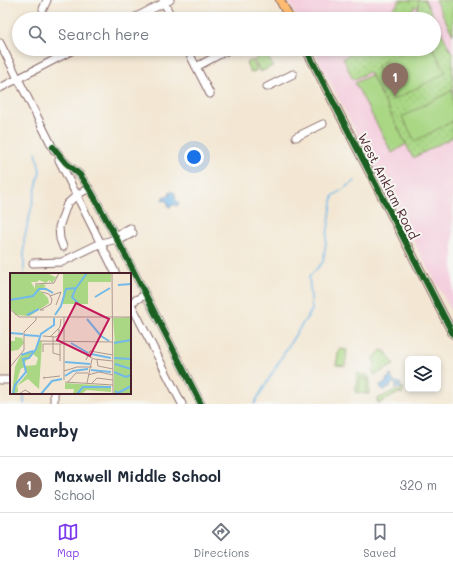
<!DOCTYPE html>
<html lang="en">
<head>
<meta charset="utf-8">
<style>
  body { margin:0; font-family:Mali,sans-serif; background:#f2f2f3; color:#1f2937 }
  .controls { position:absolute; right:12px; bottom:12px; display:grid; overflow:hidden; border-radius:6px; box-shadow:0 2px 6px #0003 }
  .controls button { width:36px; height:36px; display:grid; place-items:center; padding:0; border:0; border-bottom:1px solid #e0e1e3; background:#fff; color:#1f2937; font:20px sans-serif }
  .you { position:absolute; left:194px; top:157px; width:14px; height:14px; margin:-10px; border:3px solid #fff; border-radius:50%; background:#1a73e8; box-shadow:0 0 0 6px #1a73e833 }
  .badge { display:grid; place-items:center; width:26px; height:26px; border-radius:50%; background:#7c3aed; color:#fff; font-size:13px; font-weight:700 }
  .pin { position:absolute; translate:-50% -33px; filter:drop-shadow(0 1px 2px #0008) }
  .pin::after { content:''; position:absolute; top:21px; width:14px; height:12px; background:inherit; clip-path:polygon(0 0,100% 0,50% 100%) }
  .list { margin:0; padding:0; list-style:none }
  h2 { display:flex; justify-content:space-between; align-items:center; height:52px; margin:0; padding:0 16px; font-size:17px }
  h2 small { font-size:13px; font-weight:400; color:#747a83 }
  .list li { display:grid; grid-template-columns:26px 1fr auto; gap:12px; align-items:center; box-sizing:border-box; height:56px; padding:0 16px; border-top:1px solid #e0e1e3 }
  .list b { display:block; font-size:15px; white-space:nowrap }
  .list p { margin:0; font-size:13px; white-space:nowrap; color:#747a83 }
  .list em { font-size:13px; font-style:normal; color:#747a83 }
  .icon { flex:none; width:22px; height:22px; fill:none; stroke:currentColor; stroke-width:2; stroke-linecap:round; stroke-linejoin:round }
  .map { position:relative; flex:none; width:453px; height:404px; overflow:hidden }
  .search { position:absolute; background:#fff; box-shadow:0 2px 6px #0003; left:12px; right:12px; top:12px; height:44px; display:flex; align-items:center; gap:10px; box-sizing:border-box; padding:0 14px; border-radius:22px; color:#747a83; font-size:15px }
  .sheet { height:108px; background:#fff }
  nav { display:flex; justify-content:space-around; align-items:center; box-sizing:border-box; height:56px; border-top:1px solid #e0e1e3; background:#fff; font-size:11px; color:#747a83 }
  nav a { display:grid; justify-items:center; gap:2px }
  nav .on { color:#7c3aed }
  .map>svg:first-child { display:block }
  .built { fill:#f4cfde }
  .grass { fill:url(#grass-dots); stroke:#7a7b58 }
  .park { fill:url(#park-crowns); stroke:#7a7b58 }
  .pitch { fill:#a9d784; stroke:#7a7b58 }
  .water { fill:#72b9e9; stroke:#5e6c8a }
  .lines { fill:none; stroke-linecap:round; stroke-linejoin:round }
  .stream { stroke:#72b9e9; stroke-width:1.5 }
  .minor-casing { stroke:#856566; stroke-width:9 }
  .major-casing { stroke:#856566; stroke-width:10 }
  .minor { stroke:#fff; stroke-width:7 }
  .major { stroke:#febb71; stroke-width:8 }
  .cycleway-casing { stroke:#f6f6f2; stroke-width:8 }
  .cycleway { stroke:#1b5e20; stroke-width:6 }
  .labels { text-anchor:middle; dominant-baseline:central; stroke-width:4; stroke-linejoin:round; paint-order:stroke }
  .street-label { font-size:13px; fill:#4a1f2b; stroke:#f6f6f2 }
  .inset-river { fill:none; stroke:#72b9e9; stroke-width:2 }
  .inset-road { fill:none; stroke:#af9790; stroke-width:1 }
  .view { fill:#c2185b; fill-opacity:0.15; stroke:#c2185b; stroke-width:2 }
  .inset-edge { fill:none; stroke:#4a1f2b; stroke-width:2 }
</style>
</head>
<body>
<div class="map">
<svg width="453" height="404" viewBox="0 0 453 404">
  <defs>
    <pattern id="grass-dots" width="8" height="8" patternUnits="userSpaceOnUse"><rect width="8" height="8" fill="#a9d784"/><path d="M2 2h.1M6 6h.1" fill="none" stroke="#93b872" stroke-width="1.8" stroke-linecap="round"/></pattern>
    <pattern id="park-crowns" width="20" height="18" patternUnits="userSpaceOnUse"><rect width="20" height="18" fill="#a9d784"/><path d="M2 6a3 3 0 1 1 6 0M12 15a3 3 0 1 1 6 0" fill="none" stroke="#93b872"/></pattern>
  </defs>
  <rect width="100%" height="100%" fill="#f6f6f2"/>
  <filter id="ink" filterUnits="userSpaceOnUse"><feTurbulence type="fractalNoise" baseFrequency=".025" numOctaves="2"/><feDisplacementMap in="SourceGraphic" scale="8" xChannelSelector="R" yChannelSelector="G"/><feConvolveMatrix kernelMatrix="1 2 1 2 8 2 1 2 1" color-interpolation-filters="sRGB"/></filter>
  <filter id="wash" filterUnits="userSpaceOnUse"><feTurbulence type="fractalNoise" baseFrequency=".012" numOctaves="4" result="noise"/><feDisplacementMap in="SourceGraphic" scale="16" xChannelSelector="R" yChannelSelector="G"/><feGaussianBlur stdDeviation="0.9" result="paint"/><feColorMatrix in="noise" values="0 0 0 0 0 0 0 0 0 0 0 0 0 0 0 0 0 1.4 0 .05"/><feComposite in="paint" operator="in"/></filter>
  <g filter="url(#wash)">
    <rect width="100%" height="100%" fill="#f3e7d3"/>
    <!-- built -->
    <polygon class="built" points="288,0 435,0 453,35 453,314 381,181 313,49 434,49 434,19 297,19"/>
    <!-- grass -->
    <g class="grass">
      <polygon points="398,0 425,0 453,55 453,137 413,158 369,72 353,80 343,58 360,49 434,49 434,19 414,19 419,3 404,19 402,19 392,10 399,2"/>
      <polygon points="266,53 273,66 260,72 254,60"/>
      <polygon points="381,350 386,352 394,365 375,375 372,370 376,368 373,359"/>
      <polygon points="357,374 368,375 370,380 369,394 366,394 368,379 360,378 358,393 355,392"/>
      <polygon points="402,387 404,388 402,394 399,393 380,403 377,402 377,399 395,390 400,392"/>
    </g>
    <!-- park -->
    <polygon class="park" points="435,0 453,0 453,35"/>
    <!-- pitch -->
    <g class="pitch">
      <polygon points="409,49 433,49 446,73 393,100 376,66"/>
      <polygon points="252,60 257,70 251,73 246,63"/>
      <polygon points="371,75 406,144 392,153 355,83"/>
      <polygon points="453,90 453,121 415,141 402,117"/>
      <polygon points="339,349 347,350 345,366 336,365"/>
      <polygon points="360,378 368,379 366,394 358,393"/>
    </g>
    <!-- water -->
    <g class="water">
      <polygon points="170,192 173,192 175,193 175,197 176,201 179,203 178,205 176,206 174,204 171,207 169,207 168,205 168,203 167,201 162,200 163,197 165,196 167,197 169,196"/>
      <polygon points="389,375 391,375 392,377 391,378 393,381 401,383 401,385 398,384 397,385 401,386 400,389 395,388 396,384 393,383 390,385 391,386 383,391 380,385 381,384 382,385 387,382 386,379 390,377"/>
    </g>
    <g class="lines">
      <!-- stream -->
      <g class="stream">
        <polyline points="24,274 24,240 40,171 36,152"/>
        <polyline points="24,393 24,404"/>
        <polyline points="254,404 295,335 312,310 309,277 323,262 333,196 355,181"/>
      </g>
    </g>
  </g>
  <g filter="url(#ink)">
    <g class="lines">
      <!-- minor casing -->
      <g class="minor-casing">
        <g id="minor">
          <polyline points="163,0 172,19"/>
          <polyline points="43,9 47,0"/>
          <polyline points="132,19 170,0"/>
          <polyline points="0,43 54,150"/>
          <polyline points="187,49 210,94"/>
          <polyline points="196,67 230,49"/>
          <polyline points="267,87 293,74"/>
          <polyline points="0,88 75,49"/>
          <polyline points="296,137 323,124"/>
          <polyline points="53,147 66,163 80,175 92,193 127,258 201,404"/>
          <polyline points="59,160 116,274"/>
          <polyline points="115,236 130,228"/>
          <polyline points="118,241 133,233"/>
          <polyline points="63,247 60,239 59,227 67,204 77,195 89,188"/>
          <polyline points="33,263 62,262 101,243 117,239"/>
          <polyline points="130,302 182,404"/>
          <polyline points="130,303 145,295"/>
          <polyline points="0,380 11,380"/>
          <polyline points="54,393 54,404"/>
        </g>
      </g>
      <!-- major casing -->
      <g class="major-casing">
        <g id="major">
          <polyline points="280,0 290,19"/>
          <polyline points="306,49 453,334"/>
        </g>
      </g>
      <!-- minor -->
      <use href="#minor" class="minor"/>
      <!-- major -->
      <use href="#major" class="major"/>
      <!-- cycleway casing -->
      <g class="cycleway-casing">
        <g id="cycleway">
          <polyline points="306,49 453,334"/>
          <polyline points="53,147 66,163 80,175 92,193 127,258 201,404"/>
        </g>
      </g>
      <!-- cycleway -->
      <use href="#cycleway" class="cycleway"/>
    </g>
  </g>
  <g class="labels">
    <!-- street labels -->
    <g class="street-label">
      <text transform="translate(389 186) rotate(63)">West Anklam Road</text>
    </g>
  </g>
  <!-- overview -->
  <g transform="translate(10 273)">
    <rect width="121" height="121" fill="#f3e7d3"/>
    <path d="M0 0H37L45 4 48 2 42 10 40 7 39 10V7L36 10 29 7 27 9H21L25 16V12L33 11 36 13 34 14 43 19 29 16 38 25 39 30 20 43 5 42ZM121 44V121H109L103 45ZM10 83 14 85 7 108 8 119 2 121 5 94Z" fill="#a9d784"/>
    <path d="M0 0H5V41L0 34ZM53 0H101V9H78V31H53ZM5 64 12 65 14 70 8 77 0 78V68H5ZM29 67 32 69 29 116 18 106 7 113 17 101 15 94 10 96 14 85 10 83 25 77ZM23 81 28 85 26 92 15 93V89ZM104 68H121V121H104ZM55 110 101 113V119L77 117 71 121H63L64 116H55Z" fill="#a9d784" fill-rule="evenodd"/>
    <path class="inset-river" d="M108 12 121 11M66 15 62 24 68 30M85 24 100 15M0 27 23 23 29 16H36L43 20M17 42 29 36M45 42 51 33 56 16 66 15 77 0M77 46 91 63 99 68M0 60 13 61M14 62 29 63M61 70 78 80M104 70 121 67M81 81 101 85M11 82 23 78M104 85 121 86M55 89 80 91M105 91 121 96M81 97 101 99M104 99 116 104 121 102M55 103 63 98 78 96M105 118 108 120 121 113M3 121 5 112 16 99 13 86 19 85 26 76 31 61 44 52V45M31 121 42 108 52 106M67 121 73 114H101"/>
    <path class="inset-road" d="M102 0 103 121M25 11 44 10 49 0M32 19 39 21 42 26 41 31 30 37H34M40 23 51 19 46 32M0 36 9 44H121M33 63 46 64 49 61V56M40 64 50 54 51 46M43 64V80L50 82M30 68 103 69M50 71V88M33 79V71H52M76 82 84 86 103 88M76 87 80 78 103 82M87 87 88 93 103 96M0 94 14 77V59L26 47V44M54 98 67 94H82M78 102 89 99 103 102M35 104 33 105 50 103M54 107V44M55 109 103 112M58 109 66 100H78M77 110 82 86M82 110 87 105 103 107M9 121 15 117 22 121"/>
    <path class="view" d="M66 30 99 46 80 83 47 67Z"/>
    <rect width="121" height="121" class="inset-edge"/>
  </g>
</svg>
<div class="controls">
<button><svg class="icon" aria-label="layers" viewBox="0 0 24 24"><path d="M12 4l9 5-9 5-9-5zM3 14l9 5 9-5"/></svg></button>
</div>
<div class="you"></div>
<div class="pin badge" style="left:395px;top:96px;background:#8d6e63">1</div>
<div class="search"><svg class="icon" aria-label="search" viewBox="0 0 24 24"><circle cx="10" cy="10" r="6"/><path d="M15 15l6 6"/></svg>Search here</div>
</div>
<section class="sheet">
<h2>Nearby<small></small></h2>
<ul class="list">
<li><span class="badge" style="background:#8d6e63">1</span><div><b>Maxwell Middle School</b><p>School</p></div><em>320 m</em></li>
</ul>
</section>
<nav>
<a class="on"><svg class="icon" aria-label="map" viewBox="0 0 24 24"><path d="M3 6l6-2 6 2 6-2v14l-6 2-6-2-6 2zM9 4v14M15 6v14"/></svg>Map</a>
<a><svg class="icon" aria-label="directions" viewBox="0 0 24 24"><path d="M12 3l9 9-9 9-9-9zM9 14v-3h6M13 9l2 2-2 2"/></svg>Directions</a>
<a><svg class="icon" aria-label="saved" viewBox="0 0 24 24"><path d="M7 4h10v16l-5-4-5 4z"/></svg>Saved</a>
</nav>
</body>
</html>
